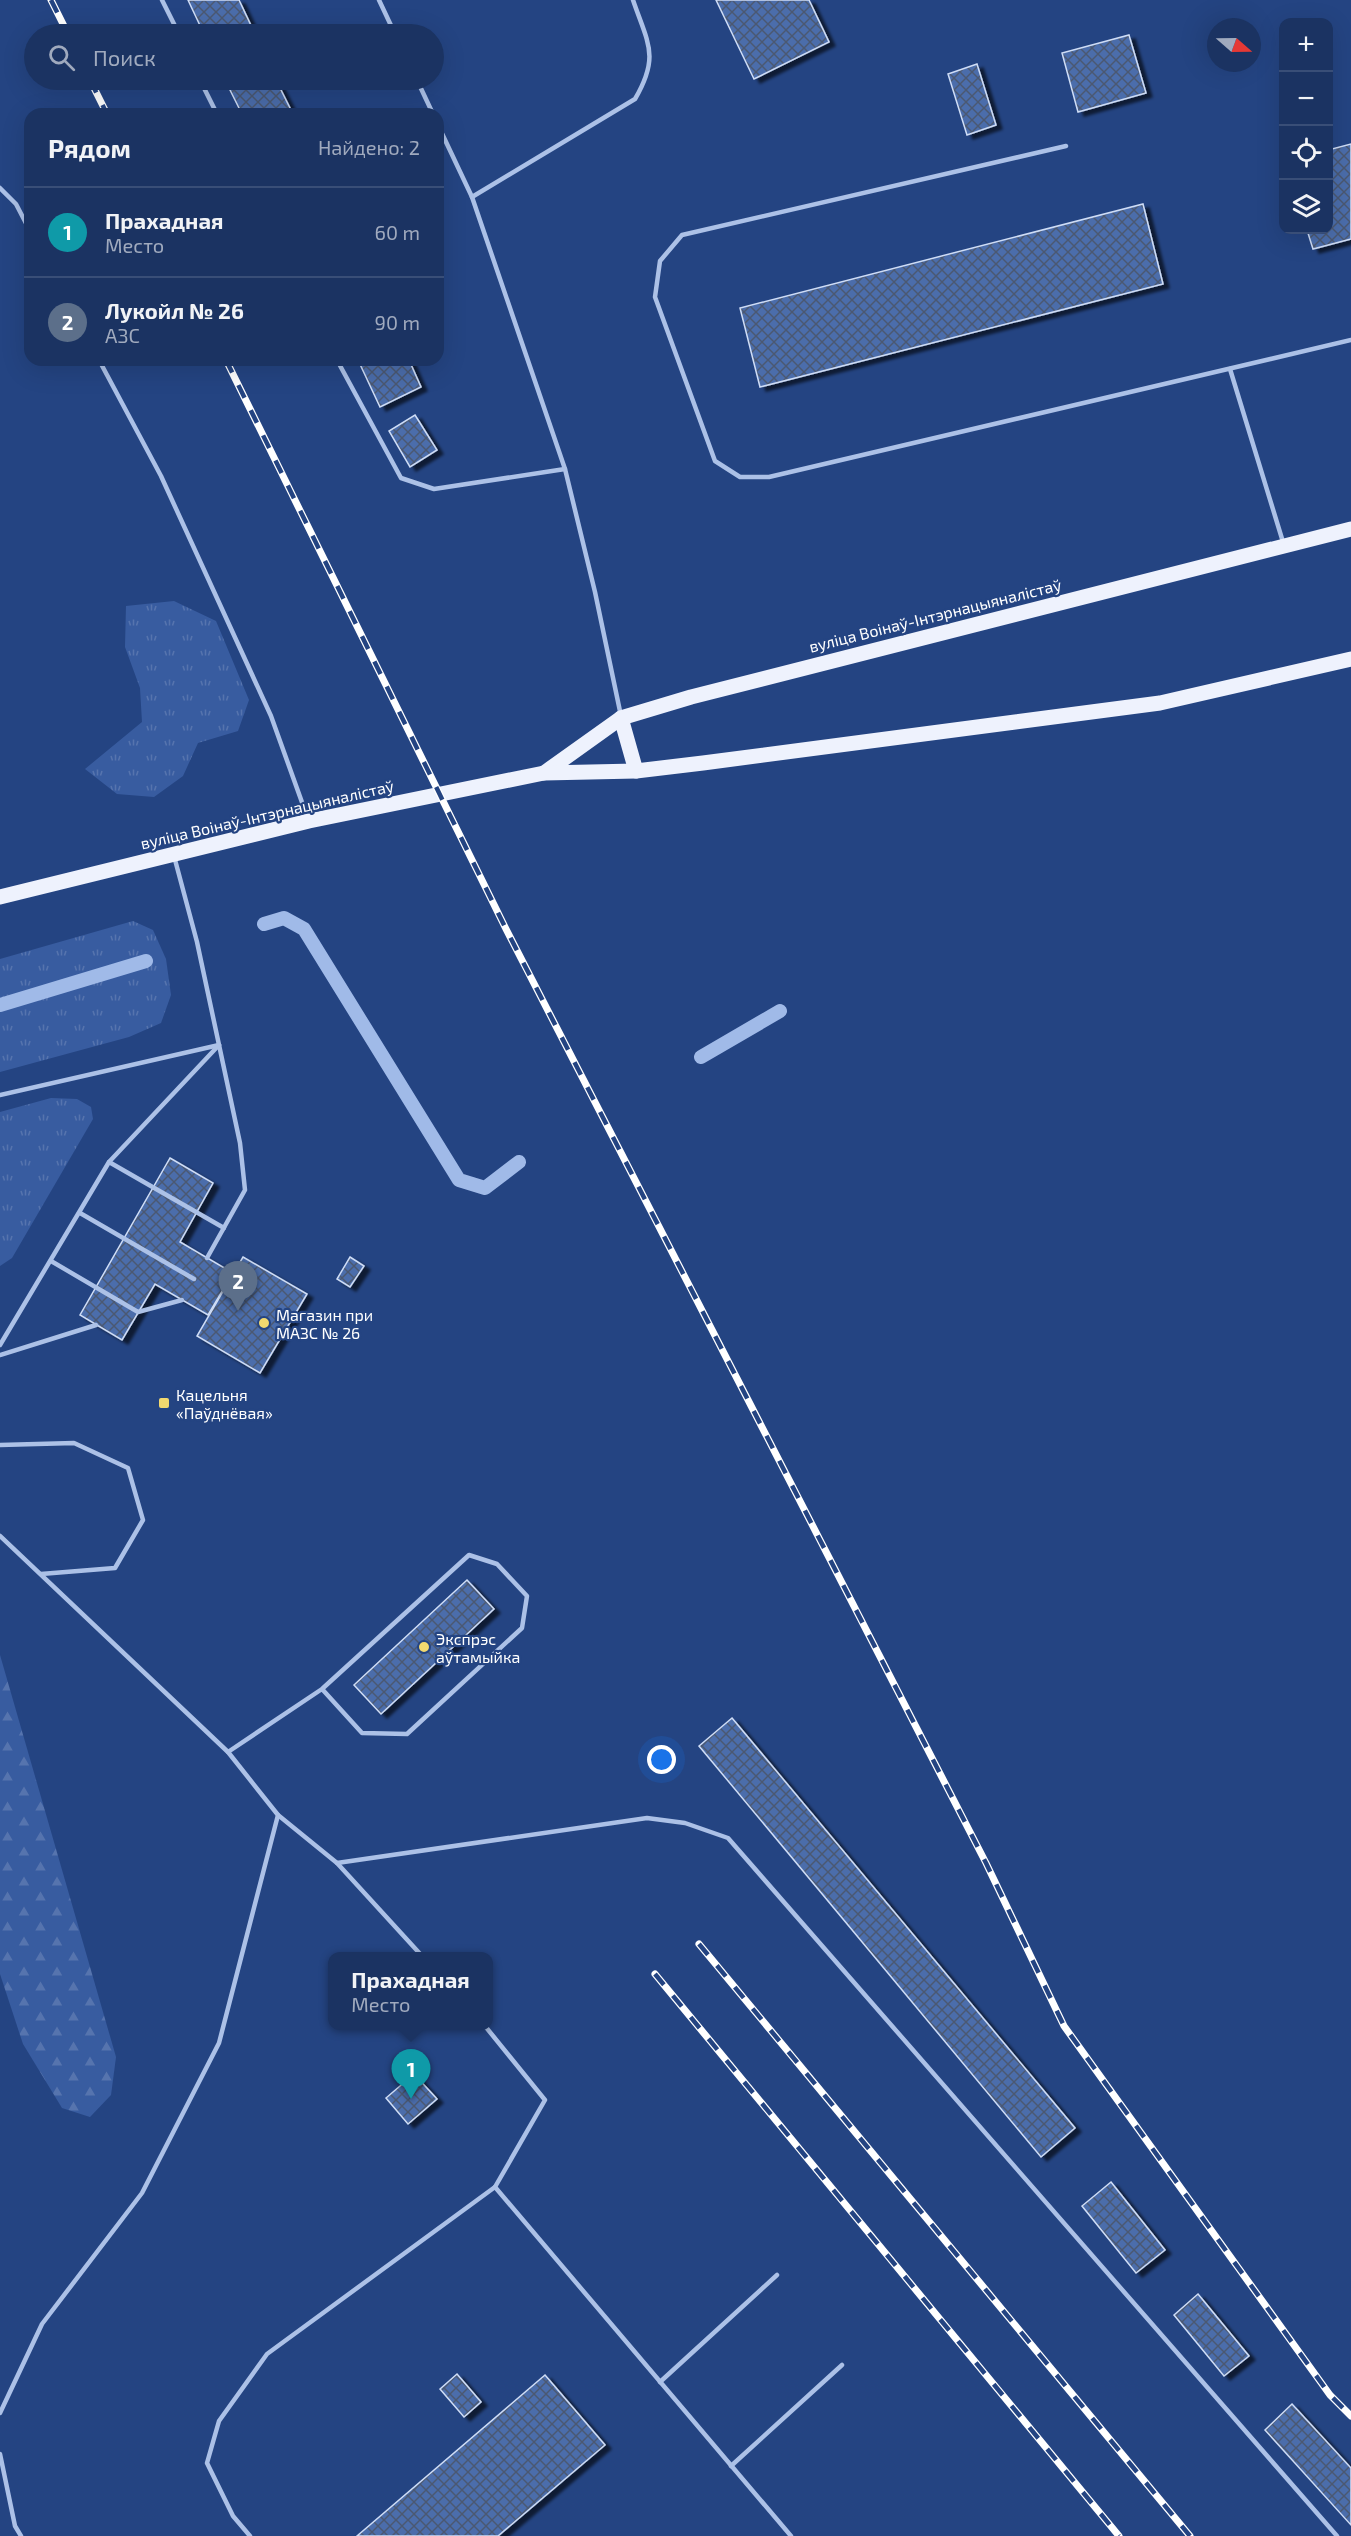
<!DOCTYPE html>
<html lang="ru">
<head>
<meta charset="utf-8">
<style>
  body { margin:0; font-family:"Exo 2",sans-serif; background:#283f6b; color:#f1f3f6 }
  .controls { position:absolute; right:18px; top:18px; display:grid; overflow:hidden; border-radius:12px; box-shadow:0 6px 24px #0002 }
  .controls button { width:54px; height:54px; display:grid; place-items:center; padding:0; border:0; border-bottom:2px solid #394e77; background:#1b3362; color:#f1f3f6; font:30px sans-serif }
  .compass { position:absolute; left:1207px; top:18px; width:54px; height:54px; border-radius:50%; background:#1b3362; box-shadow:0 6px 24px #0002; rotate:110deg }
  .you { position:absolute; left:662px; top:1760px; width:21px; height:21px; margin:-15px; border:4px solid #fff; border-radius:50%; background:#1a73e8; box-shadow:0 0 0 9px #1a73e833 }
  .badge { display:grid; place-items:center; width:39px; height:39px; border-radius:50%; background:#95b2f1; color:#fff; font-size:20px; font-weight:700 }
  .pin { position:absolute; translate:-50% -50px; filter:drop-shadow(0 2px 3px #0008) }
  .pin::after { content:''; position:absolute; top:32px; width:21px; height:18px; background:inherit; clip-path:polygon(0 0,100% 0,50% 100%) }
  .popup { position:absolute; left:328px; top:1952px; width:165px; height:78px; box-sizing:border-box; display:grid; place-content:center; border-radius:12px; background:#1b3362; filter:drop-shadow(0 2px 4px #0005); font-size:20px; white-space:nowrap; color:#a0aabe }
  .popup b { font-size:22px; color:#f1f3f6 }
  .popup::after { content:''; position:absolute; left:50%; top:100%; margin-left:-12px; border:12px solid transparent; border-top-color:#1b3362 }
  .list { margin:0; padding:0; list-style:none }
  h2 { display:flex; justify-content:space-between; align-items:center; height:78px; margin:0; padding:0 24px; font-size:26px }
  h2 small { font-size:20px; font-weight:400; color:#a0aabe }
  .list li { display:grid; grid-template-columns:39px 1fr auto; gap:18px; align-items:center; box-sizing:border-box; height:90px; padding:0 24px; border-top:2px solid #394e77 }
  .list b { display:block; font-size:22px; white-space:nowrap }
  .list p { margin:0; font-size:20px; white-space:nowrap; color:#a0aabe }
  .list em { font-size:20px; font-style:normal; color:#a0aabe }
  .icon { flex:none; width:33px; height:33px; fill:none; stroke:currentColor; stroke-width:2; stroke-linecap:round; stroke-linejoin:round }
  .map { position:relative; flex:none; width:1351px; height:2536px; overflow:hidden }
  .search { position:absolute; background:#1b3362; box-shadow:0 6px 24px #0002; left:24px; top:24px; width:420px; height:66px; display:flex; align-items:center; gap:15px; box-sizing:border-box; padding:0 21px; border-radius:33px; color:#a0aabe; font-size:22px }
  .panel { position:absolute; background:#1b3362; box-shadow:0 6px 24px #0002; left:24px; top:108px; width:420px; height:258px; border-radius:18px }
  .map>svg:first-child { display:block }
  .grass { fill:url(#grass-tufts) }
  .forest { fill:url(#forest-firs) }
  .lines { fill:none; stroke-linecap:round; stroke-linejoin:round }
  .stream { stroke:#a0bae8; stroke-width:14 }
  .building { fill:url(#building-cross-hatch); stroke:#cfddf6; stroke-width:1.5; filter:url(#shadow) }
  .lane { stroke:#acc1e7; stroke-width:4.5 }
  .primary { stroke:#eef2fd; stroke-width:15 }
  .rail-casing { stroke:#fff; stroke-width:7 }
  .rail { stroke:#244482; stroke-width:4.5; stroke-dasharray:14; stroke-linecap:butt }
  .poi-dot { fill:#f2d96f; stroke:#244482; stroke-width:2 }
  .labels { text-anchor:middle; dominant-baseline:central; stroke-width:4.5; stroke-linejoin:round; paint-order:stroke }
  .street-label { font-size:16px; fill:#fff; stroke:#244482 }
  .poi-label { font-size:16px; fill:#fff; stroke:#244482; text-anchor:start }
</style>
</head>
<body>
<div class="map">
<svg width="1351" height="2536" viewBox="0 0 1351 2536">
  <defs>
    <pattern id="grass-tufts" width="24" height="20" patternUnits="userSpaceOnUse" patternTransform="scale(1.5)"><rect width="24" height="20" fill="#385ca0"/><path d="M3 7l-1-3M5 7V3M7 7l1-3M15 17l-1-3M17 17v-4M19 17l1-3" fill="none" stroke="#5674ae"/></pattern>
    <pattern id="forest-firs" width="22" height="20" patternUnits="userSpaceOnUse" patternTransform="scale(1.5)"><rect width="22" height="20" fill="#385ca0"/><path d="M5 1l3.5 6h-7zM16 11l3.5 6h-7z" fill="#5674ae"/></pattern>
    <pattern id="building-cross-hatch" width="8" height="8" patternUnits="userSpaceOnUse" patternTransform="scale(1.5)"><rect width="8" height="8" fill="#4c6dab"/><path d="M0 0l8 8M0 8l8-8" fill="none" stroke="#4c5972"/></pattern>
    <filter id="shadow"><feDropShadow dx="6" dy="4" stdDeviation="1.5" flood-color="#0009"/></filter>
  </defs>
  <rect width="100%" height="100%" fill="#244482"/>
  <!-- grass -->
  <g class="grass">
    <polygon points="174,601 216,621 249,700 238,731 198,743 183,776 154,797 117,794 85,769 142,722 140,688 125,647 126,606"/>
    <polygon points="133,921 153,930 166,959 171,995 161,1023 129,1037 0,1072 0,959"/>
    <polygon points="51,1098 77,1099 91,1107 93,1119 12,1258 0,1266 0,1112"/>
  </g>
  <!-- forest -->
  <polygon class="forest" points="0,1655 116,2057 111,2095 90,2117 62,2108 23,2044 0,1974"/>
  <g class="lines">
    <!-- stream -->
    <g class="stream">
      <polyline points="264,924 284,918 304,929 459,1180 485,1188 519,1162"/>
      <polyline points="0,1005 146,961"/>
      <polyline points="701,1057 780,1011"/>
    </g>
  </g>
  <!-- building -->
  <g class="building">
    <polygon points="188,0 239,0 255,34 204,34"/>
    <polygon points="716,0 809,0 829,42 754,79"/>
    <polygon points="1129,35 1146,93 1078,112 1062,53"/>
    <polygon points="977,64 996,125 967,135 948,74"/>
    <polygon points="225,80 276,80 293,114 242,114"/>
    <polygon points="1351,144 1351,239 1313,249 1307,230 1328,230 1328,150"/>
    <polygon points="1143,204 1163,284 760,387 740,308"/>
    <polygon points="358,360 409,360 421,387 380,407"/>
    <polygon points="415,415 437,450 410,467 389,431"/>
    <polygon points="170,1158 213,1183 180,1242 233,1273 208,1315 155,1284 122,1340 80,1315"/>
    <polygon points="243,1257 307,1294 260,1373 197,1336"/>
    <polygon points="350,1257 364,1266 350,1287 337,1279"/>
    <polygon points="467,1580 494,1609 381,1714 354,1685"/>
    <polygon points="732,1718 1075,2128 1041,2157 699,1746"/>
    <polygon points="414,2074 437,2099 408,2124 386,2098"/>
    <polygon points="1111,2182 1165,2250 1136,2273 1082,2206"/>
    <polygon points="1198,2294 1249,2356 1224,2376 1174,2315"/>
    <polygon points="457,2374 481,2402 464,2417 440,2389"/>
    <polygon points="545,2375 605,2445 498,2536 357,2536"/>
    <polygon points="1292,2404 1351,2468 1351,2525 1265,2430"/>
  </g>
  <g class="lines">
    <!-- lane -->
    <g class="lane">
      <polyline points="162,0 179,34"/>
      <polyline points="379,0 395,34"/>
      <polyline points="200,80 217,114"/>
      <polyline points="417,80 433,114"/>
      <polyline points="438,125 472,197 565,469 595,592 621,716"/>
      <polyline points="1066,146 682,235 660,261 655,297 715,461 740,477 769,477 1351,340"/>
      <polyline points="0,188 16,204 30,231"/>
      <path d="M472 197 635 99C660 56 648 44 633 0"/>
      <polyline points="99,360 161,476 271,716 308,819"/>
      <polyline points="337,360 401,478 434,489 565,469"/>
      <polyline points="1230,369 1283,542"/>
      <polyline points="174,856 197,942 240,1143 245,1190 207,1258"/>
      <polyline points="0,1095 219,1045"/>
      <polyline points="109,1162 224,1228"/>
      <polyline points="80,1213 194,1279"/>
      <polyline points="51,1261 138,1312 182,1300"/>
      <polyline points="0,1345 109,1162 219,1045"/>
      <polyline points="0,1355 96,1325"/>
      <polyline points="0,1445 74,1443 128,1468 143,1520 115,1568 41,1574"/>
      <polyline points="0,1536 228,1752 278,1815 219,2043 142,2193 42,2324 0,2413"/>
      <polyline points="228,1752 322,1689 469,1555 497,1564 527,1596 522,1628 407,1734 362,1733 322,1689"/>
      <polyline points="278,1815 337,1863 422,1956"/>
      <polyline points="337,1863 647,1818 685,1823 728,1838 1337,2536"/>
      <polyline points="495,2187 791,2536"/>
      <polyline points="660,2382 777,2275"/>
      <polyline points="0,2454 15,2526 21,2536"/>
      <polyline points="731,2466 842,2365"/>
      <polyline points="250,2536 233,2516 207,2463 219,2421 267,2354 495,2187 545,2100 485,2026"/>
    </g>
    <!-- primary -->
    <g class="primary">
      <polyline points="621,718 636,771"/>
      <polyline points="544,773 621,718 691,697 1351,529"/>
      <polyline points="0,897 309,821 544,773 636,771 703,763 1160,703 1351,659"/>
    </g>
    <!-- rail casing -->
    <g class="rail-casing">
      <g id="rail">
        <polyline points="51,0 68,34"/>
        <polyline points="90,80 107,114"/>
        <polyline points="226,360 506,929 986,1863 1064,2026 1330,2395 1351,2416"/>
        <polyline points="699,1944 1190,2536"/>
        <polyline points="655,1974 1119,2536"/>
      </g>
    </g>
    <!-- rail -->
    <use href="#rail" class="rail"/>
  </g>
  <!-- markers -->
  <g class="poi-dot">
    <circle cx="264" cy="1323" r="6"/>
    <rect x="158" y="1397" width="12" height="12" rx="3"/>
    <circle cx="424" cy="1647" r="6"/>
  </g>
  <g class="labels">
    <!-- street labels -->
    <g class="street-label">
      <text transform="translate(935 615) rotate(-14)">вуліца Воінаў-Інтэрнацыяналістаў</text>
      <text transform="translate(267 814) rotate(-13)">вуліца Воінаў-Інтэрнацыяналістаў</text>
    </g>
    <!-- poi labels -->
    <g class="poi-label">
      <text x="276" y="1314">Магазин при<tspan x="276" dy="18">МАЗС № 26</tspan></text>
      <text x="176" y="1394">Кацельня<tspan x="176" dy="18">«Паўднёвая»</tspan></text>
      <text x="436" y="1638">Экспрэс<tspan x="436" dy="18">аўтамыйка</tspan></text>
    </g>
  </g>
</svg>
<div class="controls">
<button>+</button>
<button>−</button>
<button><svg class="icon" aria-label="locate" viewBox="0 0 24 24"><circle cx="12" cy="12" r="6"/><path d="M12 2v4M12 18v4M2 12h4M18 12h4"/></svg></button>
<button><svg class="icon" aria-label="layers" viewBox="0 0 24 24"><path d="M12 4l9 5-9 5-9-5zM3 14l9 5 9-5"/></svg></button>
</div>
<svg class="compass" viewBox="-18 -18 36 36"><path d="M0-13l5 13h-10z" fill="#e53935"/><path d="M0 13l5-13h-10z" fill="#a0aabe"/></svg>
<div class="you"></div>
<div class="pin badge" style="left:411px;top:2099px;background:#0f9aa8">1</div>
<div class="popup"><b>Прахадная</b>Место</div>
<div class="pin badge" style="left:238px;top:1311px;background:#5c6f8a">2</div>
<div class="search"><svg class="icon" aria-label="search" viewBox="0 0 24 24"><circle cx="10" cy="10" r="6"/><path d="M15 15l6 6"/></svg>Поиск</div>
<section class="panel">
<h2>Рядом<small>Найдено: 2</small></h2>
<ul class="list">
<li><span class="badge" style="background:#0f9aa8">1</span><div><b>Прахадная</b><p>Место</p></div><em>60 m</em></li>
<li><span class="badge" style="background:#5c6f8a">2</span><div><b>Лукойл № 26</b><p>АЗС</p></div><em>90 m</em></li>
</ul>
</section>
</div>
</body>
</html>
